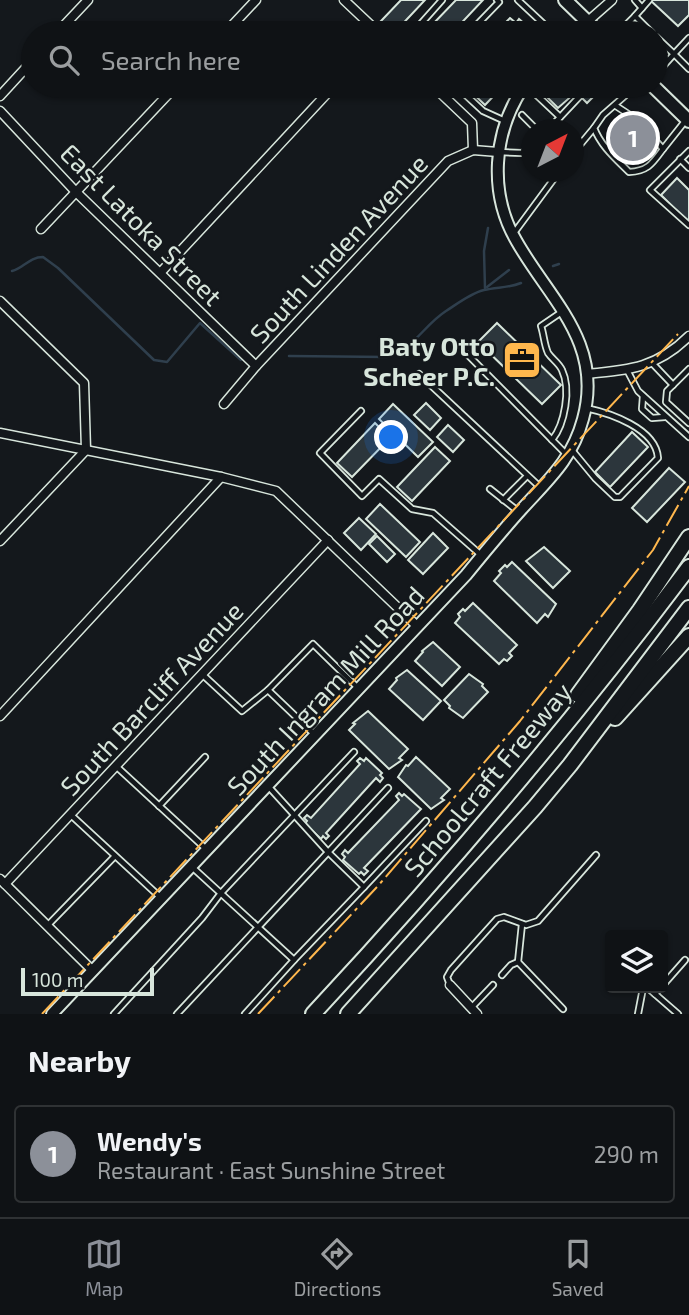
<!DOCTYPE html>
<html lang="en">
<head>
<meta charset="utf-8">
<style>
  body { margin:0; font-family:"Exo 2",sans-serif; background:#1d2022; color:#f1f3f6 }
  .controls { position:absolute; right:21px; bottom:21px; display:grid; overflow:hidden; border-radius:7px; box-shadow:0 2px 5px #0004 }
  .controls button { width:63px; height:63px; display:grid; place-items:center; padding:0; border:0; border-bottom:2px solid #2f3234; background:#0f1215; color:#f1f3f6; font:35px sans-serif }
  .compass { position:absolute; left:521px; top:119px; width:63px; height:63px; border-radius:50%; background:#0f1215; box-shadow:0 2px 5px #0004; rotate:42deg }
  .scale { position:absolute; left:21px; bottom:18px; width:133px; box-sizing:border-box; padding-left:7px; border:4px solid #d8e6dc; border-top:0; font-size:19px; line-height:24px; white-space:nowrap; color:#d8e6dc; -webkit-text-stroke:5px #14181c; paint-order:stroke }
  .you { position:absolute; left:392px; top:438px; width:24px; height:24px; margin:-18px; border:5px solid #fff; border-radius:50%; background:#1a73e8; box-shadow:0 0 0 10px #1a73e833 }
  .badge { display:grid; place-items:center; width:46px; height:46px; border-radius:50%; background:#8c9099; color:#fff; font-size:23px; font-weight:700 }
  .pin { position:absolute; translate:-50% -50%; border:4px solid #fff; box-shadow:0 2px 7px #0006 }
  .list { margin:0; padding:0; list-style:none }
  h2 { display:flex; justify-content:space-between; align-items:center; height:91px; margin:0; padding:0 28px; font-size:30px }
  h2 small { font-size:23px; font-weight:400; color:#9b9ea0 }
  .list li { display:grid; grid-template-columns:46px 1fr auto; gap:21px; align-items:center; box-sizing:border-box; height:98px; margin:0 14px 14px; padding:0 14px; border:2px solid #2f3234; border-radius:7px }
  .list b { display:block; font-size:26px; white-space:nowrap }
  .list p { margin:0; font-size:23px; white-space:nowrap; color:#9b9ea0 }
  .list em { font-size:23px; font-style:normal; color:#9b9ea0 }
  .icon { flex:none; width:38px; height:38px; fill:none; stroke:currentColor; stroke-width:2; stroke-linecap:round; stroke-linejoin:round }
  .map { position:relative; flex:none; width:689px; height:1014px; overflow:hidden }
  .search { position:absolute; background:#0f1215; box-shadow:0 2px 5px #0004; left:21px; right:21px; top:21px; height:77px; display:flex; align-items:center; gap:18px; box-sizing:border-box; padding:0 24px; border-radius:38px; color:#9b9ea0; font-size:26px }
  .sheet { height:203px; background:#0f1215 }
  nav { display:flex; justify-content:space-around; align-items:center; box-sizing:border-box; height:98px; border-top:2px solid #2f3234; background:#0f1215; font-size:19px; color:#9b9ea0 }
  nav a { display:grid; justify-items:center; gap:4px }
  nav .on { color:#8c9099 }
  .map>svg:first-child { display:block }
  .lines { fill:none; stroke-linecap:round; stroke-linejoin:round }
  .stream { stroke:#2f3f4d; stroke-width:2.5 }
  .building { fill:#2c363c; stroke:#d8e6dc; stroke-width:2 }
  .lane-casing { stroke:#d8e6dc; stroke-width:8 }
  .street-casing { stroke:#d8e6dc; stroke-width:11 }
  .secondary-casing { stroke:#d8e6dc; stroke-width:14 }
  .primary-casing { stroke:#d8e6dc; stroke-width:16 }
  .highway-casing { stroke:#d8e6dc; stroke-width:18 }
  .lane { stroke:#14181c; stroke-width:4.5 }
  .street { stroke:#14181c; stroke-width:8 }
  .secondary { stroke:#14181c; stroke-width:10 }
  .primary { stroke:#14181c; stroke-width:12 }
  .highway { stroke:#14181c; stroke-width:14 }
  .power { stroke:#ffb74d; stroke-width:2; stroke-dasharray:24 5 3.5 5; stroke-linecap:butt }
  .labels { text-anchor:middle; dominant-baseline:central; stroke-width:5; stroke-linejoin:round; paint-order:stroke }
  .street-label { font-size:26px; fill:#d8e6dc; stroke:#14181c }
  .poi-label { font-size:26px; font-weight:bold; fill:#d8e6dc; stroke:#14181c; text-anchor:end }
</style>
</head>
<body>
<div class="map">
<svg width="689" height="1014" viewBox="0 0 689 1014">
  <rect width="100%" height="100%" fill="#14181c"/>
  <g class="lines">
    <!-- stream -->
    <g class="stream">
      <polyline points="553,266 559,264"/>
      <path d="M12 271C24 268 29 257 43 257L58 268 154 360 167 362 200 323 241 360"/>
      <polyline points="487,287 509,270"/>
      <polyline points="485,288 484,251 488,228"/>
      <path d="M289 356 387 357C413 350 424 325 446 311 457 304 471 293 484 290 497 287 509 288 521 283"/>
    </g>
  </g>
  <!-- building -->
  <g class="building">
    <polygon points="401,0 425,0 394,33 381,21"/>
    <polygon points="456,0 483,0 452,33 428,33 433,28 431,26"/>
    <polygon points="650,0 689,0 689,15 678,26"/>
    <polygon points="510,18 516,23 519,19 535,33 495,33"/>
    <polygon points="465,86 503,86 485,105"/>
    <polygon points="544,86 593,86 599,91 587,103 576,92 558,108 547,97 551,92"/>
    <polygon points="677,178 689,190 689,219 687,221 661,195"/>
    <polygon points="497,323 561,385 542,404 478,342"/>
    <polygon points="426,403 441,418 430,430 414,415"/>
    <polygon points="393,404 433,442 418,457 379,419"/>
    <polygon points="375,423 390,438 352,477 337,463"/>
    <polygon points="448,425 464,440 453,452 437,437"/>
    <polygon points="632,432 648,447 610,487 595,472"/>
    <polygon points="435,447 450,461 412,501 397,487"/>
    <polygon points="669,468 685,482 647,522 632,508"/>
    <polygon points="380,504 420,542 406,557 366,519"/>
    <polygon points="359,518 376,534 361,550 344,533"/>
    <polygon points="433,533 448,548 423,574 408,560"/>
    <polygon points="377,536 395,554 387,562 369,544"/>
    <polygon points="544,547 570,571 553,588 526,561"/>
    <polygon points="512,562 556,604 548,617 545,614 537,623 494,581 501,573 499,571 505,565 507,567"/>
    <polygon points="473,603 517,645 509,653 512,656 507,661 504,659 499,664 455,623 460,617 458,614 463,609 465,611"/>
    <polygon points="433,642 460,667 442,686 415,661 423,652 422,651"/>
    <polygon points="407,670 441,701 423,720 389,689 397,680 396,678"/>
    <polygon points="469,674 483,684 482,686 488,692 463,718 449,708 450,706 444,700"/>
    <polygon points="368,711 408,749 399,758 402,760 389,769 349,730 355,724 353,723"/>
    <polygon points="416,757 450,789 441,798 444,800 431,809 398,777 406,765 408,766"/>
    <polygon points="360,758 364,761 366,758 382,773 380,775 383,778 380,782 376,778 326,833 329,836 326,839 323,836 321,839 305,824 307,821 304,818 307,815 311,818 360,764 357,761"/>
    <polygon points="399,793 402,796 404,794 421,809 364,868 368,871 364,875 361,872 359,874 343,860 345,857 342,854 345,850 348,853 399,800 396,796"/>
  </g>
  <g class="lines">
    <!-- lane casing -->
    <g class="lane-casing">
      <g id="lane">
        <polyline points="518,0 549,29"/>
        <polyline points="635,0 642,8 635,16 652,33"/>
        <polyline points="642,8 649,0"/>
        <polyline points="419,33 418,27 442,0"/>
        <polyline points="469,33 499,2 497,0"/>
        <polyline points="618,33 635,16"/>
        <polyline points="656,37 674,54 656,74"/>
        <polyline points="689,38 674,54 689,69"/>
        <polyline points="456,86 483,111 505,121"/>
        <polyline points="527,86 560,117"/>
        <path d="M616 106 636 119 663 149C652 164 648 171 629 172 615 158 601 146 594 128L603 115 636 86"/>
        <polyline points="522,115 537,130"/>
        <polyline points="548,130 580,96"/>
        <polyline points="663,149 686,120"/>
        <polyline points="689,151 650,190 689,225"/>
        <polyline points="499,152 522,153 532,146"/>
        <polyline points="574,152 594,128"/>
        <polyline points="680,159 689,168"/>
        <polyline points="514,233 559,172"/>
        <polyline points="468,355 567,455"/>
        <polyline points="652,363 673,385"/>
        <polyline points="689,369 667,391 666,402 689,423"/>
        <polyline points="627,370 638,391 689,437"/>
        <polyline points="419,374 541,488"/>
        <polyline points="643,396 642,409 652,418 665,417"/>
        <polyline points="361,411 320,453 362,496 379,479 412,509 433,513 481,555"/>
        <path d="M552 440C565 424 571 389 562 370 559 363 552 359 548 353 544 344 544 335 541 326L563 311"/>
        <path d="M571 449 595 478 615 497H620L658 458C656 428 609 413 586 408"/>
        <polyline points="490,489 519,512"/>
        <polyline points="503,500 527,476"/>
        <polyline points="203,675 242,711 268,690"/>
        <polyline points="314,734 268,690 313,644 358,688"/>
        <polyline points="117,767 205,848"/>
        <polyline points="268,786 328,852 364,887 294,960"/>
        <polyline points="159,806 205,757"/>
        <polyline points="71,815 160,897"/>
        <polyline points="192,867 294,960 245,1014"/>
        <polyline points="364,887 426,821"/>
        <polyline points="522,924 518,962 563,1009"/>
        <polyline points="48,925 115,856"/>
        <polyline points="502,975 511,965 518,962"/>
        <polyline points="450,985 447,977 451,970 497,919 504,917 526,925 538,921 596,855"/>
        <polyline points="663,985 685,960"/>
        <polyline points="648,988 678,1014"/>
        <polyline points="655,994 660,988"/>
        <polyline points="472,1007 493,985"/>
        <polyline points="114,1014 202,918 221,893 354,752"/>
        <polyline points="177,1014 388,788"/>
        <polyline points="638,1014 643,988"/>
      </g>
    </g>
    <!-- street casing -->
    <g class="street-casing">
      <g id="street">
        <polyline points="344,0 379,33"/>
        <polyline points="587,22 612,0"/>
        <polyline points="57,33 88,0"/>
        <polyline points="225,33 256,0"/>
        <polyline points="433,86 472,123 473,150"/>
        <polyline points="0,96 33,60"/>
        <polyline points="0,111 76,192 256,366"/>
        <polyline points="41,229 176,86"/>
        <polyline points="161,272 334,86"/>
        <polyline points="0,301 84,383 86,450 0,541"/>
        <path d="M586 374C629 370 657 368 689 336"/>
        <polyline points="224,404 256,366 448,161 473,150 498,152"/>
        <polyline points="0,433 221,477 276,491 417,626"/>
        <polyline points="0,716 221,477"/>
        <polyline points="0,879 93,971"/>
        <polyline points="5,884 328,540"/>
        <polyline points="450,985 477,1014"/>
      </g>
    </g>
    <!-- secondary casing -->
    <g class="secondary-casing">
      <g id="secondary">
        <polyline points="572,33 587,22"/>
        <path d="M52 1014 466 575C484 553 502 531 521 510 548 480 572 460 583 419 604 343 550 300 517 242 488 193 493 132 524 86"/>
      </g>
    </g>
    <!-- primary casing -->
    <g class="primary-casing">
      <g id="primary">
        <polyline points="565,0 599,33"/>
        <polyline points="653,86 689,121"/>
      </g>
    </g>
    <!-- highway casing -->
    <g class="highway-casing">
      <g id="highway">
        <polyline points="578,695 640,610 689,537"/>
        <polyline points="615,718 689,636"/>
        <path d="M313 1014C446 871 572 723 689 567"/>
        <polyline points="348,1014 535,807 570,765 689,608"/>
      </g>
    </g>
    <!-- lane -->
    <use href="#lane" class="lane"/>
    <!-- street -->
    <use href="#street" class="street"/>
    <!-- secondary -->
    <use href="#secondary" class="secondary"/>
    <!-- primary -->
    <use href="#primary" class="primary"/>
    <!-- highway -->
    <use href="#highway" class="highway"/>
    <!-- power -->
    <g class="power">
      <polyline points="42,1014 678,334"/>
      <polyline points="258,1014 377,887 520,721 653,550 689,486"/>
    </g>
  </g>
  <!-- icons -->
  <defs>
    <g id="office-square" transform="scale(2.0125)"><rect x="-9" y="-9" width="18" height="18" rx="4" fill="#ffb74d" stroke="#14181c"/><path d="M-6-3h4V-5.5h4V-3h4V5H-6ZM-1-4.5V-3h2v-1.5ZM-6 0V1H6V0Z" fill="#111"/></g>
  </defs>
  <g fill-rule="evenodd">
    <use href="#office-square" x="522" y="360"/>
  </g>
  <g class="labels">
    <!-- street labels -->
    <g class="street-label">
      <text transform="translate(142 224) rotate(45)">East Latoka Street</text>
      <text transform="translate(338 248) rotate(-47)">South Linden Avenue</text>
      <text transform="translate(325 690) rotate(-47)">South Ingram Mill Road</text>
      <text transform="translate(151 698) rotate(-47)">South Barcliff Avenue</text>
      <text transform="translate(487 779) rotate(-50)">Schoolcraft Freeway</text>
    </g>
    <!-- poi labels -->
    <g class="poi-label">
      <text x="495" y="345">Baty Otto<tspan x="495" dy="30">Scheer P.C.</tspan></text>
    </g>
  </g>
</svg>
<div class="controls">
<button><svg class="icon" aria-label="layers" viewBox="0 0 24 24"><path d="M12 4l9 5-9 5-9-5zM3 14l9 5 9-5"/></svg></button>
</div>
<svg class="compass" viewBox="-18 -18 36 36"><path d="M0-13l5 13h-10z" fill="#e53935"/><path d="M0 13l5-13h-10z" fill="#9b9ea0"/></svg>
<div class="scale">100 m</div>
<div class="you"></div>
<div class="pin badge" style="left:633px;top:138px">1</div>
<div class="search"><svg class="icon" aria-label="search" viewBox="0 0 24 24"><circle cx="10" cy="10" r="6"/><path d="M15 15l6 6"/></svg>Search here</div>
</div>
<section class="sheet">
<h2>Nearby<small></small></h2>
<ul class="list">
<li><span class="badge">1</span><div><b>Wendy's</b><p>Restaurant · East Sunshine Street</p></div><em>290 m</em></li>
</ul>
</section>
<nav>
<a class="on"><svg class="icon" aria-label="map" viewBox="0 0 24 24"><path d="M3 6l6-2 6 2 6-2v14l-6 2-6-2-6 2zM9 4v14M15 6v14"/></svg>Map</a>
<a><svg class="icon" aria-label="directions" viewBox="0 0 24 24"><path d="M12 3l9 9-9 9-9-9zM9 14v-3h6M13 9l2 2-2 2"/></svg>Directions</a>
<a><svg class="icon" aria-label="saved" viewBox="0 0 24 24"><path d="M7 4h10v16l-5-4-5 4z"/></svg>Saved</a>
</nav>
</body>
</html>
